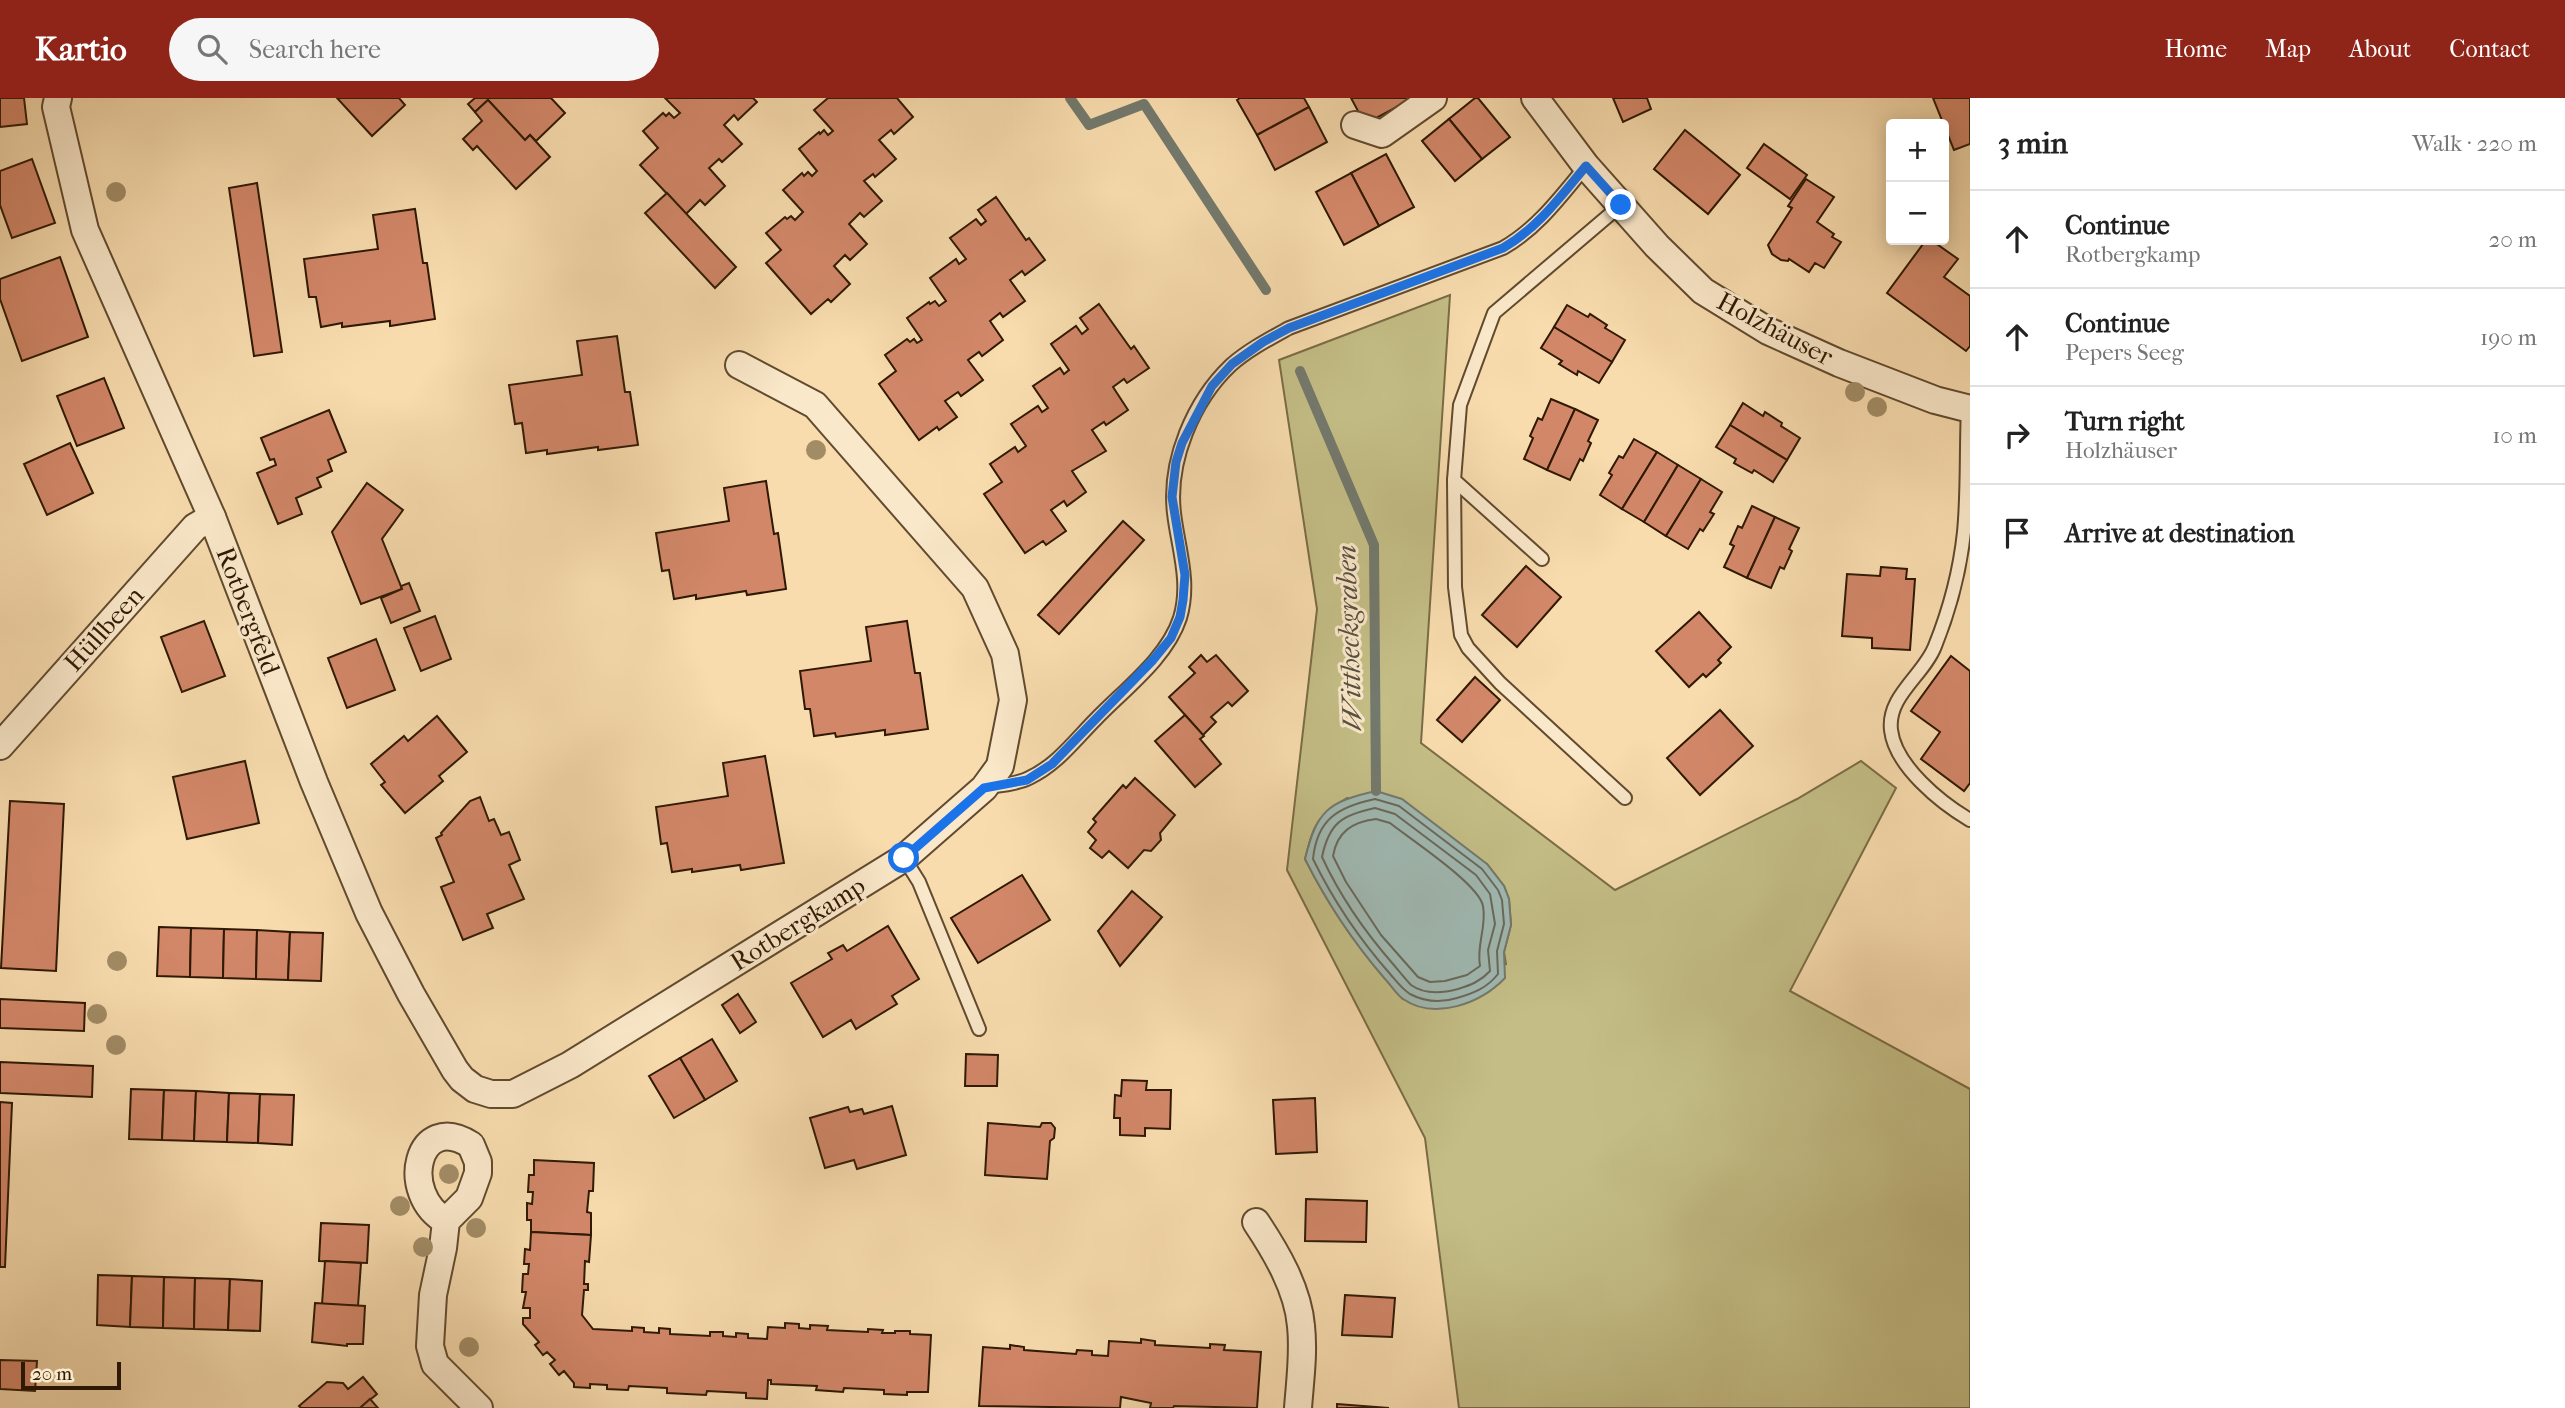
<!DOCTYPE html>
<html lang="en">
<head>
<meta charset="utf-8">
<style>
  body { margin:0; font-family:"IM FELL French Canon",serif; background:#f6f6f6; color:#222 }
  .controls { position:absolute; right:21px; top:21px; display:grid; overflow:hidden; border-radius:7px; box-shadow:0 4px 18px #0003 }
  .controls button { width:63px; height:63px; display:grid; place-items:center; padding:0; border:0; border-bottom:2px solid #e0e0e0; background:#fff; color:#222; font:35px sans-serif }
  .scale { position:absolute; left:21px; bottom:18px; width:100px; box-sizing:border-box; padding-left:7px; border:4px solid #2f1904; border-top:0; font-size:19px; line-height:24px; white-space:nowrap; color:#2f1904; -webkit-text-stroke:5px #fae8ca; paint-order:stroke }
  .stop { position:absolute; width:21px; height:21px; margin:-16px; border:5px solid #1a73e8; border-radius:50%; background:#fff }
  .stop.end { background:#1a73e8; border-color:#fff; box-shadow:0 2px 7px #0008 }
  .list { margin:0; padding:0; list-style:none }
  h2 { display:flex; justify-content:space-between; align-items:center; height:91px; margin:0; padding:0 28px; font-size:30px }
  h2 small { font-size:23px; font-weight:400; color:#767676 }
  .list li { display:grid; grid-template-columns:46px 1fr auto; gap:21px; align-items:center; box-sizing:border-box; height:98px; padding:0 28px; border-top:2px solid #e0e0e0 }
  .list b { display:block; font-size:26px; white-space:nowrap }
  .list p { margin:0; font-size:23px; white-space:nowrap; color:#767676 }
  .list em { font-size:23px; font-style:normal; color:#767676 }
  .icon { flex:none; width:38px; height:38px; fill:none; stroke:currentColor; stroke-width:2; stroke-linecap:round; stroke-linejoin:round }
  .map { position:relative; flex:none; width:1970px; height:1310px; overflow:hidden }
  header { display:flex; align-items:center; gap:42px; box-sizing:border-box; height:98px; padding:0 35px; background:#8f2418; color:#fff }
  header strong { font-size:33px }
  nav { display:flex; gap:38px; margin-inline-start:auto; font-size:24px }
  .search { width:490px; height:63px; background:#f6f6f6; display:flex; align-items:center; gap:18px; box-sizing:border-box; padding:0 24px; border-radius:38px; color:#767676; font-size:26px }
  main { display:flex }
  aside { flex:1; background:#fff }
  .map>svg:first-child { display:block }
  .green { fill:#c4be86; stroke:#7a6c45; stroke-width:2; fill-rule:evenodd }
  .water { fill:#a0b9b3; stroke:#73796d; stroke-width:2 }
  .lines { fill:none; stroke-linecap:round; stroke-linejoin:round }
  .shore { stroke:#68695c; stroke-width:2 }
  .stream { stroke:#73796d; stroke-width:10 }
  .building { fill:#d28769; stroke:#2f1904; stroke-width:2 }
  .service-casing { stroke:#614a2e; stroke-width:16 }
  .minor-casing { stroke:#614a2e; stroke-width:30 }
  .service { stroke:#fae8ca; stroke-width:12 }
  .minor { stroke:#fae8ca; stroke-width:26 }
  .tree { fill:#a28c66 }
  .route { stroke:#1a73e8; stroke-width:9 }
  .labels { text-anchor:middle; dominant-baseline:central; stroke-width:6; stroke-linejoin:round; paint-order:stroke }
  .street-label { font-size:26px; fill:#2f1904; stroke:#fae8ca }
  .water-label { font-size:28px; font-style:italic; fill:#575141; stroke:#fae8ca }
</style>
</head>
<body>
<header>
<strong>Kartio</strong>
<div class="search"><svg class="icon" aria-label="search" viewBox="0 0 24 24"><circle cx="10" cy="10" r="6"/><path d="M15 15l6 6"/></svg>Search here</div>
<nav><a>Home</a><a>Map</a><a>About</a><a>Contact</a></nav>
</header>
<main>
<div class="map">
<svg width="1970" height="1310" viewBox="0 0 1970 1310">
  <rect width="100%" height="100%" fill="#f8dcae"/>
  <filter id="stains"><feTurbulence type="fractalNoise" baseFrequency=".00286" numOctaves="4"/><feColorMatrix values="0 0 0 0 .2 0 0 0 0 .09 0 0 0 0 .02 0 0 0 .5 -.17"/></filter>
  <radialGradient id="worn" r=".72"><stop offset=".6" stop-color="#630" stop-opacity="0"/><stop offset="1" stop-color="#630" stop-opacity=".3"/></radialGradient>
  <!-- green -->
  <path class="green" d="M1450 197 1421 645 1615 792 1797 701 1861 663 1896 690 1790 893 1970 991V1310H1459L1425 1040 1287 772 1317 511 1279 262ZM1347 700 1487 766 1504 788 1509 801 1511 827 1504 854 1506 866 1403 901C1362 855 1333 816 1305 761 1314 726 1316 719 1347 700Z"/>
  <!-- water -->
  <path class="water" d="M1376 693 1402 701 1487 766 1504 788 1509 801 1511 827 1504 854 1505 880C1481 905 1435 923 1403 901 1396 896 1391 887 1385 881 1353 844 1327 805 1305 761 1317 713 1327 704 1376 693Z"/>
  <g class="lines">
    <!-- shore -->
    <g class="shore">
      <path d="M1375 701 1399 708 1482 771 1498 792 1502 802 1504 826 1497 853 1498 876C1487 890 1474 895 1457 900 1441 905 1425 904 1410 896 1403 892 1397 884 1391 877 1360 842 1334 804 1313 761 1317 721 1338 709 1375 701Z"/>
      <path d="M1375 710 1395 716 1476 777 1490 796 1495 826 1488 852 1490 873C1481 883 1471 887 1458 891 1443 895 1425 897 1411 887 1405 881 1399 873 1393 866 1365 834 1340 798 1322 759 1329 725 1342 717 1375 710Z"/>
      <path d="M1376 721 1390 725C1410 741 1479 786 1483 808 1487 829 1476 847 1480 868L1467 877 1445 883 1430 884 1418 879 1381 837 1346 784 1333 758C1337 734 1352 724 1376 721Z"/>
    </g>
    <!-- stream -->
    <g class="stream">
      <polyline points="1070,0 1089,27 1144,6 1266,192"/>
      <polyline points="1300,273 1374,447 1376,693"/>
    </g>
  </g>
  <!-- building -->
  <g class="building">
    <polygon points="0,0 24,0 27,26 0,29"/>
    <polygon points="337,0 399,0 405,7 372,38"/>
    <polygon points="475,0 551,0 565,15 536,43 530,37 525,42 488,2 475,14 468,6"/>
    <polygon points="665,0 753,0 757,4 738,22 734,17 724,27 742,46 722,64 719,61 709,70 725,88 705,107 700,102 686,116 640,67 658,50 643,33 663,15 666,18 669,15 674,20 680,15"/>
    <polygon points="828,0 897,0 913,19 894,36 891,32 879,42 896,61 875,79 873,76 864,83 882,103 864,119 860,115 849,126 867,146 850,162 845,157 834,168 850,186 831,204 828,201 811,216 766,165 781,152 766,135 785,119 787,121 791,118 795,122 803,114 783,92 802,75 804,78 808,74 812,78 817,73 799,51 819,34 820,36 824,32 828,37 833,33 814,12"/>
    <polygon points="1240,0 1304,0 1309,9 1257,37 1237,2"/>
    <polygon points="1351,0 1411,0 1412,1 1365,26"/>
    <polygon points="1475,0 1478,0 1510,39 1482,61 1449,21"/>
    <polygon points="1613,0 1647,0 1651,11 1623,24"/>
    <polygon points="1933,0 1970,0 1970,46 1954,52"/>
    <polygon points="488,2 525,42 530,37 550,59 516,91 477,48 473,52 463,41 482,23 475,14"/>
    <polygon points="1309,9 1327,44 1275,72 1257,37"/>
    <polygon points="1449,21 1482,61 1455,83 1422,43"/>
    <polygon points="1685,32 1740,77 1708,116 1654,71"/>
    <polygon points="1764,46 1807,77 1790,101 1747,70"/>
    <polygon points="1386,56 1414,109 1379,128 1351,75"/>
    <polygon points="32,61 55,125 12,140 0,107 0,73"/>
    <polygon points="1351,75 1379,128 1344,147 1316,94"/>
    <polygon points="1806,81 1834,99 1817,124 1834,136 1832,139 1841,144 1824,170 1815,165 1809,174 1789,161 1788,163 1781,162 1772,156 1768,147 1792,110 1788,108"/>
    <polygon points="257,85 282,254 254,258 229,90"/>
    <polygon points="667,95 736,169 715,190 645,115"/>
    <polygon points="996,99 1026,142 1029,140 1045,162 1025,177 1022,173 1010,182 1025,203 1003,219 1000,215 990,223 1003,242 982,258 979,254 968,262 983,282 961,298 958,294 945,303 957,319 939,332 937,329 919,342 879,286 896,273 885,257 907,241 910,244 914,241 917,245 922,242 907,220 929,204 930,206 935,203 939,208 946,203 930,180 956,161 959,166 966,161 950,140 976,121 981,127 986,123 978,112"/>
    <polygon points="415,111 423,165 427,165 435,221 390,228 390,223 342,229 342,225 321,229 316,199 309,199 304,161 378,151 373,117"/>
    <polygon points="1926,142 1931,142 1958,161 1944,179 1970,198 1970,248 1966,253 1887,195"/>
    <polygon points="60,159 88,239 22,263 0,201 0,181"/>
    <polygon points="1099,206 1131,251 1134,248 1149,270 1127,285 1124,281 1113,289 1128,312 1106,327 1104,324 1092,332 1106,353 1072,373 1086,394 1067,408 1064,403 1051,412 1066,433 1046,447 1043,443 1025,455 984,396 1002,384 990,366 1015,349 1018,354 1026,348 1011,326 1038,308 1042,314 1048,310 1033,288 1060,270 1064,276 1069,272 1051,246 1076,228 1082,236 1088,231 1080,220"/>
    <polygon points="1567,207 1588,219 1590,216 1607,227 1605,230 1625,242 1612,264 1554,229"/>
    <polygon points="1554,229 1612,264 1599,285 1578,273 1577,277 1559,266 1562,263 1541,250"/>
    <polygon points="617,238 625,294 630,294 638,347 598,352 598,349 547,356 547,352 526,355 522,325 515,326 509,287 582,277 577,243"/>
    <polygon points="104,280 124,330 77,348 57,298"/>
    <polygon points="1551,301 1575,311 1547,372 1524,361 1533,340 1530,338 1538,320 1542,322"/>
    <polygon points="1743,305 1763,318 1765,314 1782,325 1781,328 1800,340 1787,362 1730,327"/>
    <polygon points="1575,311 1598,322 1588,343 1591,345 1583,363 1580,361 1570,382 1547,372"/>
    <polygon points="329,312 346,354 328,362 332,373 317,380 321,389 296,400 302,416 278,426 257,375 276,367 274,361 270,362 261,340"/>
    <polygon points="1730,327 1787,362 1773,384 1754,372 1752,375 1734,365 1736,361 1716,349"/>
    <polygon points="1634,341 1657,354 1622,411 1600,397 1612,377 1609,375 1619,358 1623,360"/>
    <polygon points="70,345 93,395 47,417 24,366"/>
    <polygon points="1657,354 1678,367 1644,424 1622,411"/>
    <polygon points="1678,367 1701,381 1666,438 1644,424"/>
    <polygon points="1701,381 1722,394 1710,414 1714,416 1703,433 1700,431 1688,451 1666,438"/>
    <polygon points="766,383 774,436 778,435 786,491 747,497 746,493 696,501 696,497 674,501 669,472 662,473 656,435 729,423 724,390"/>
    <polygon points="367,385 403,412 382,441 402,491 361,506 332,434"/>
    <polygon points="1752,408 1775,419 1747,480 1724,469 1734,448 1730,446 1738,428 1742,430"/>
    <polygon points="1775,419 1799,430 1789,451 1792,453 1784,471 1780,469 1771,490 1747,480"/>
    <polygon points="1123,423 1144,442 1059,536 1038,517"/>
    <polygon points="1526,468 1561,499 1517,549 1482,517"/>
    <polygon points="1881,469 1907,471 1906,481 1915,481 1910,552 1872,550 1872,540 1842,538 1847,476 1880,478"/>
    <polygon points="409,485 420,513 391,525 381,500 402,491 401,488"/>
    <polygon points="1699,514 1731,549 1718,562 1721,565 1706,579 1703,576 1689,589 1656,553"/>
    <polygon points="435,518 451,561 421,573 404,530"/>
    <polygon points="204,523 225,578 182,594 161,539"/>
    <polygon points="907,523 915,575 920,575 928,631 885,637 885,632 836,639 835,635 814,638 810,611 805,611 800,573 871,563 866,529"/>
    <polygon points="376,541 395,592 347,610 328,560"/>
    <polygon points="1201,557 1207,564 1216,557 1248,593 1232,608 1228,604 1211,619 1216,624 1203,637 1169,599 1195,575 1189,569"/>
    <polygon points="1951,558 1970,573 1970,685 1964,693 1921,661 1940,634 1911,613"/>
    <polygon points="1475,579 1500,602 1462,644 1437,622"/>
    <polygon points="1720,612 1753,648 1700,697 1667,660"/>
    <polygon points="1185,617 1204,638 1200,641 1221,666 1195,689 1155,643"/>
    <polygon points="437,618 467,654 439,678 443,683 405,715 381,687 385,684 371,666 404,638 408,643"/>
    <polygon points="765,658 784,765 741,772 740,767 692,774 692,771 672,774 667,745 661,746 656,709 728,698 723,665"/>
    <polygon points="245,663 259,725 187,741 173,679"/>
    <polygon points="1135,680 1175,717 1160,735 1161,742 1151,753 1144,752 1128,770 1109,753 1102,760 1090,750 1096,742 1088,734 1096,724 1093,721 1123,687 1126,690"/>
    <polygon points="480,699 489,723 494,721 501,737 509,734 520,762 509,767 524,801 487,816 493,830 463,842 441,789 454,784 436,740 442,737 441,735 470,703"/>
    <polygon points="10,703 64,706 56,873 1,870"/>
    <polygon points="1022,777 1050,822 978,865 951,820"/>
    <polygon points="1132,793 1162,819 1120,868 1098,833"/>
    <polygon points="888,828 919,881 892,898 897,906 856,931 851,922 823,939 791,885 832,861 828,855 843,847 847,853"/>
    <polygon points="159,829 191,830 190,879 157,878"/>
    <polygon points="191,830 224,831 223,880 190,879"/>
    <polygon points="224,831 257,832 256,881 223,880"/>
    <polygon points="257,832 290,834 288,882 256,881"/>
    <polygon points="290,834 323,835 321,883 288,882"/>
    <polygon points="738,896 756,924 740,935 722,907"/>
    <polygon points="0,901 85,905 84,933 0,930"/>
    <polygon points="712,941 737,983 705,1002 680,960"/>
    <polygon points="966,956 998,957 997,988 965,988"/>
    <polygon points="680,960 705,1002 674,1020 649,978"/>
    <polygon points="0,964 93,968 92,999 0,995"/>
    <polygon points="1122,982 1147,983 1146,992 1171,992 1170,1031 1145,1030 1145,1038 1120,1037 1120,1020 1114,1020 1115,997 1121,998"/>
    <polygon points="131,991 164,992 162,1042 129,1041"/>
    <polygon points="164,992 196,993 194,1043 162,1042"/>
    <polygon points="196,993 229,995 227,1044 194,1043"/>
    <polygon points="229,995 260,996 258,1045 227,1044"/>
    <polygon points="260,996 294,997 292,1047 258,1045"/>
    <polygon points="1315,1000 1317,1054 1276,1056 1273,1002"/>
    <polygon points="0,1004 12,1005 5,1169 0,1169"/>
    <polygon points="892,1008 906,1057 857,1071 854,1062 825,1070 810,1020 848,1009 850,1014 862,1011 864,1016"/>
    <polygon points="988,1025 1040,1029 1042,1025 1051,1025 1055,1030 1054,1040 1050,1043 1047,1081 985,1077"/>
    <polygon points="534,1062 594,1065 593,1093 589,1093 587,1114 591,1115 591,1137 531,1134 531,1122 527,1122 527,1105 532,1106 533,1094 528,1094 529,1077 534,1077"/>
    <polygon points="1306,1101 1367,1103 1366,1144 1305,1143"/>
    <polygon points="321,1125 369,1127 367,1165 319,1163"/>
    <polygon points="531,1134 591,1137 589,1164 585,1163 584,1186 588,1186 588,1192 584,1192 582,1217 593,1231 632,1233 632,1229 644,1230 644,1234 659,1235 659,1230 670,1231 670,1236 710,1238 710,1234 723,1234 723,1238 736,1239 736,1235 748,1236 748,1240 767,1241 768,1229 785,1230 785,1225 799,1226 799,1230 810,1231 810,1227 828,1228 827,1232 868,1234 868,1231 883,1232 882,1235 895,1235 895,1233 910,1233 910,1236 931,1237 928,1294 907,1294 907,1297 884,1296 884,1292 844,1290 843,1294 816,1292 817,1288 771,1286 771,1282 768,1282 767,1301 746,1300 746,1295 707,1293 706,1297 667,1295 667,1290 629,1288 628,1292 607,1291 607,1287 590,1286 590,1290 574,1289 574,1285 564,1273 559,1277 550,1266 555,1262 547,1254 543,1257 535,1247 539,1244 523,1226 523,1220 530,1220 530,1210 523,1210 526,1194 522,1194 523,1176 528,1176 529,1166 524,1166 525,1151 530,1152"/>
    <polygon points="325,1163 361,1165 358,1208 322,1206"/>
    <polygon points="98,1177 132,1178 130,1229 97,1227"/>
    <polygon points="132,1178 164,1179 163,1230 130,1229"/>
    <polygon points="164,1179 195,1180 194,1231 163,1230"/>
    <polygon points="195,1180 230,1181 228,1232 194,1231"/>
    <polygon points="230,1181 262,1183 260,1233 228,1232"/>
    <polygon points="1345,1197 1395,1200 1392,1239 1342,1237"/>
    <polygon points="315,1205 365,1208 363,1246 347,1246 347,1248 312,1244"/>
    <polygon points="1141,1241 1155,1243 1155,1247 1210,1250 1210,1246 1225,1247 1224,1252 1261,1254 1257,1310 1174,1308 1173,1310 1150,1310 1151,1305 1121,1299 1120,1310 979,1308 983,1249 1010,1251 1010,1247 1024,1249 1024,1252 1076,1256 1077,1252 1092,1253 1092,1257 1108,1258 1109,1243 1141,1245"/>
    <polygon points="0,1262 37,1263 35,1293 0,1291"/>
    <polygon points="363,1279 377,1296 360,1310 301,1310 299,1308 327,1284 343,1285 348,1291"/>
    <polygon points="370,1301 378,1310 360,1310"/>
    <polygon points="1337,1306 1389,1310 1337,1310"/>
  </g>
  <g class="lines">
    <!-- service casing -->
    <g class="service-casing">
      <g id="service">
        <path d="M1968 311C1966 351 1968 393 1964 434 1960 472 1949 513 1935 548 1924 577 1887 598 1891 632 1895 668 1941 705 1970 722"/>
        <polyline points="1454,382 1455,489 1461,537 1468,550 1500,585 1625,700"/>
        <polyline points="1542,461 1454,382 1460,307 1494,215 1621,107"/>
        <path d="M988 689C1001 687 1018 686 1029 680 1057 667 1075 642 1096 621 1125 591 1167 560 1180 520 1191 484 1178 450 1174 415 1168 363 1193 303 1231 267 1248 252 1269 241 1289 230L1503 150C1538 130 1561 98 1586 68"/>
        <polyline points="904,760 919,784 979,931"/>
      </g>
    </g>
    <!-- minor casing -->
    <g class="minor-casing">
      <g id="minor">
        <polyline points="58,0 56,9 85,132 212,419 314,684 369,815 411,896 455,972 462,981 475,991 491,996 513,996 570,967 904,760 984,690 1000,668 1013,602 1005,556 975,490 815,307 739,267"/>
        <polyline points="1535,0 1586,68 1657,148 1703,193 1768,233 1839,265 1935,302 1970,311"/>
        <polyline points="1355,27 1382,36 1433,0"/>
        <polyline points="0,648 195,429 212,419"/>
        <path d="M446 1123C398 1096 417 1012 471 1047L478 1064V1075L469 1100 446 1123 443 1150 433 1197 430 1248 435 1266 479 1310"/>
        <path d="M1256 1124C1276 1154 1298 1191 1301 1228 1304 1255 1300 1283 1298 1310"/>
      </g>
    </g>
    <!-- service -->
    <use href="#service" class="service"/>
    <!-- minor -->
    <use href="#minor" class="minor"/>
  </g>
  <!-- trees -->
  <g class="tree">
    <circle cx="116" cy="94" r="10"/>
    <circle cx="1855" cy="294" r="10"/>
    <circle cx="1877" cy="309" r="10"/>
    <circle cx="816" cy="352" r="10"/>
    <circle cx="117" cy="863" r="10"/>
    <circle cx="97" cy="916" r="10"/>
    <circle cx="116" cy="947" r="10"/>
    <circle cx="449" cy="1076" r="10"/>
    <circle cx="400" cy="1108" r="10"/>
    <circle cx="476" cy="1130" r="10"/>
    <circle cx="423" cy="1149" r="10"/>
    <circle cx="469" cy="1249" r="10"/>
  </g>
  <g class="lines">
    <!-- route -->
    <path class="route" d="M904 760 984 690 1027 682 1052 666 1153 562 1171 540 1180 519 1183 502 1185 477 1172 399 1176 364 1182 345 1212 288 1232 266 1263 244 1289 230 1503 150C1538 130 1561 98 1586 68L1621 107"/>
  </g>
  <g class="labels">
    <!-- street labels -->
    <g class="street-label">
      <text transform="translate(1775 231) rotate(28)">Holzhäuser</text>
      <text transform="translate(248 513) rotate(69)">Rotbergfeld</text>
      <text transform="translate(104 531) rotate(-48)">Hüllbeen</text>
      <text transform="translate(798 826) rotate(-32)">Rotbergkamp</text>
    </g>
    <!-- water labels -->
    <g class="water-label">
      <text transform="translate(1349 540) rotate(-92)">Wittheckgraben</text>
    </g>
  </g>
  <rect width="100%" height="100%" filter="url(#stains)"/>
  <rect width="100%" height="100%" fill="url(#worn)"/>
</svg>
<div class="controls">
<button>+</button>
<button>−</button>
</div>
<div class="scale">20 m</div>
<div class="stop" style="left:904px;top:760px"></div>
<div class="stop end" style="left:1621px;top:107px"></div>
</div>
<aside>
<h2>3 min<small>Walk · 220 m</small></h2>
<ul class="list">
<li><svg class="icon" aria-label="ahead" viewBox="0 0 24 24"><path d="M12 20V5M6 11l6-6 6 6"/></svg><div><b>Continue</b><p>Rotbergkamp</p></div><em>20 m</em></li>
<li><svg class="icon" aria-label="ahead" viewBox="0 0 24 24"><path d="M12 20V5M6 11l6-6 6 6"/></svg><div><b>Continue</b><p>Pepers Seeg</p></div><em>190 m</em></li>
<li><svg class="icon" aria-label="right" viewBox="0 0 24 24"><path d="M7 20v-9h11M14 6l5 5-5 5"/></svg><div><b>Turn right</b><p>Holzhäuser</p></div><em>10 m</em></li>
<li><svg class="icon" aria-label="arrive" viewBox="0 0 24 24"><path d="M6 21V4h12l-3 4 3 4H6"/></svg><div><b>Arrive at destination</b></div></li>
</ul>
</aside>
</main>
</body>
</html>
